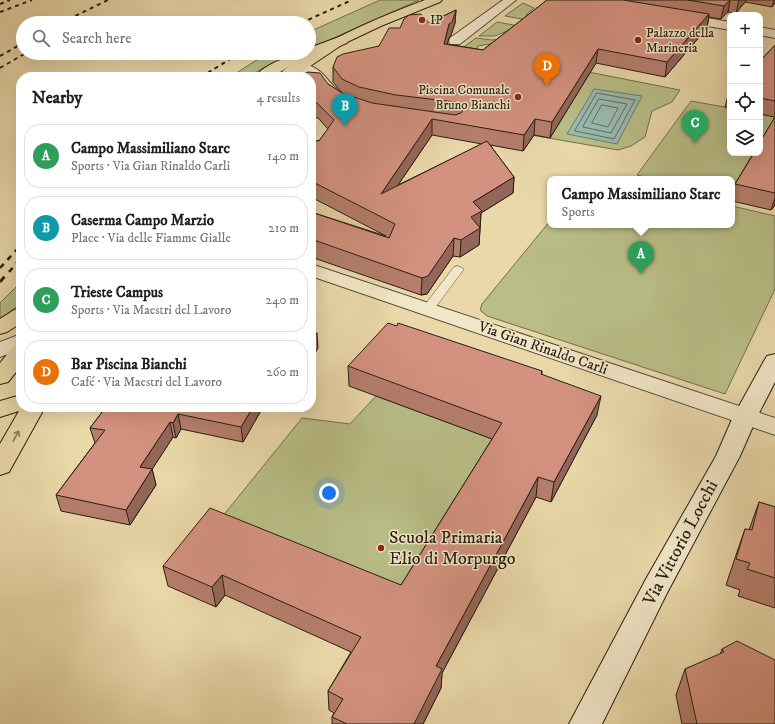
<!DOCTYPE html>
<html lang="en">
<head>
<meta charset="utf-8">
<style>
  body { margin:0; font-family:"IM FELL DW Pica",serif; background:#f6f6f6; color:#202124 }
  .controls { position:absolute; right:12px; top:12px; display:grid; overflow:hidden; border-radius:8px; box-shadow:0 4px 16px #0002 }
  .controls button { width:36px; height:36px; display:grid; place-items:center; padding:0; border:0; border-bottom:1px solid #e0e0e0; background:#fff; color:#202124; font:20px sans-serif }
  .you { position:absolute; left:329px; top:493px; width:14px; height:14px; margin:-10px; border:3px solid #fff; border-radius:50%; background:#1a73e8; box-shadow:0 0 0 6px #1a73e833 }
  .badge { display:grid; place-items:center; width:26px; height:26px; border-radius:50%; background:#8f2418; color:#fff; font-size:13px; font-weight:700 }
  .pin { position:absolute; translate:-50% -33px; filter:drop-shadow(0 1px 2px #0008) }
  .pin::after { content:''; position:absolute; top:21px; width:14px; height:12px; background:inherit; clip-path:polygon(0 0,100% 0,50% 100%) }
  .popup { position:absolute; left:547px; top:176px; width:188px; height:52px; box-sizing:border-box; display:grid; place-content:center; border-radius:8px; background:#fff; filter:drop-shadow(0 1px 3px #0005); font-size:13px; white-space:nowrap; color:#757577 }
  .popup b { font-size:15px; color:#202124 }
  .popup::after { content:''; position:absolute; left:50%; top:100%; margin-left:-8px; border:8px solid transparent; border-top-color:#fff }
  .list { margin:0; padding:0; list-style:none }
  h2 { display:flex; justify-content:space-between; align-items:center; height:52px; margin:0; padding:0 16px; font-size:17px }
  h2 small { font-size:13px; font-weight:400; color:#757577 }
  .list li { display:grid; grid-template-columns:26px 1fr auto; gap:12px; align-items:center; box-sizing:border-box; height:64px; margin:0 8px 8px; padding:0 8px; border:1px solid #e0e0e0; border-radius:16px }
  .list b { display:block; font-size:15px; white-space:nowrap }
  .list p { margin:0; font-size:13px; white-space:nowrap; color:#757577 }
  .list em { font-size:13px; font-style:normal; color:#757577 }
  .icon { flex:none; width:22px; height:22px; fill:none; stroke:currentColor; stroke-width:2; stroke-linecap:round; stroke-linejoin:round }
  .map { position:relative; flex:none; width:775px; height:724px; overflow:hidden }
  .search { position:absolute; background:#fff; box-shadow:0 4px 16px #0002; left:16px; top:16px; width:300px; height:44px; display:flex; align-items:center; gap:10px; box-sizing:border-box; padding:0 14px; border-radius:22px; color:#757577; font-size:15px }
  .panel { position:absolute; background:#fff; box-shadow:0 4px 16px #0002; left:16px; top:72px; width:300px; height:340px; border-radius:16px }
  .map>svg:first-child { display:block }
  .green { fill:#b9be86; stroke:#706e4c }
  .water { fill:#99b9af; stroke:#6c7b70 }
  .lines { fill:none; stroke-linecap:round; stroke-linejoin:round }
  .shore { stroke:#606c60; stroke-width:1 }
  .service-casing { stroke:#584d38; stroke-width:1 }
  .minor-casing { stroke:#584d38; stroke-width:2 }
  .secondary-casing { stroke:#281f12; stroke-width:2 }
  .primary-casing { stroke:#281f12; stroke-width:2 }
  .trunk-casing { stroke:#281f12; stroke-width:2 }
  .service { fill:#f1e6c7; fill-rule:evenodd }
  .minor { fill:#f1e6c7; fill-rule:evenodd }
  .secondary { fill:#f1e6c7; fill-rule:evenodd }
  .primary { fill:#ead8a9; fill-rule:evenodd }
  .trunk { fill:#ead8a9; fill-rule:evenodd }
  .rail-far2 { stroke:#281f12; stroke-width:2; stroke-dasharray:4 4; stroke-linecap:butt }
  .rail-far1 { stroke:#281f12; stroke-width:2.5; stroke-dasharray:5.5 5.5; stroke-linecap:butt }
  .rail { stroke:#281f12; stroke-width:3; stroke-dasharray:7 7; stroke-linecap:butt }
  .wall { fill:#b57e6d; stroke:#281f12; fill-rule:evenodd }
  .shaded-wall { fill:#946659; stroke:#281f12 }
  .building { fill:#d3927f; stroke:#281f12 }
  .oneway { stroke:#897c5e }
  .poi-dot { fill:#8f2418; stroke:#f1e6c7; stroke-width:1.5 }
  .labels { text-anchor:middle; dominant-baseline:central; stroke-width:3; stroke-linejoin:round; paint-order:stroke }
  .far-poi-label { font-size:13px; fill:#281f12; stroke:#f1e6c7; text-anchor:start }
  .street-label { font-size:15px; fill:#281f12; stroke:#f1e6c7 }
  .near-poi-label { font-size:18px; fill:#281f12; stroke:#f1e6c7; text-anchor:start }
  .near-street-label { font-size:18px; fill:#281f12; stroke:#f1e6c7 }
</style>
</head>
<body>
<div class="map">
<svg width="775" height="724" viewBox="0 0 775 724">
  <rect width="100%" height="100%" fill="#ead8a9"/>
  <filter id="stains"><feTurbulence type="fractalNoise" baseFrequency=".005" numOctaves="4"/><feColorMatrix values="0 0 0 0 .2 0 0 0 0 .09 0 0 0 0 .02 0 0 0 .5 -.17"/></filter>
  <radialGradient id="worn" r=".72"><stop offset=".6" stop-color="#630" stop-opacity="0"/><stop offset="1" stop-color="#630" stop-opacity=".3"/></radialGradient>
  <!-- green -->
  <g class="green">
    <polygon points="380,0 419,0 309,49 309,32"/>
    <polygon points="523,3 534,8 527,14 527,20 505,16"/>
    <polygon points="497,22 519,26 495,36 479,36"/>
    <polygon points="476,38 492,40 500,39 491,44 478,46 477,49 481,51 680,90 672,102 652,111 645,137 631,146 618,150 438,119 461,49"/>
    <polygon points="268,53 299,53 261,69 249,77 230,77"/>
    <polygon points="691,101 730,108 730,153 759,153 732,198 732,179 652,179 637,175"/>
    <polygon points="760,114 775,117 760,151"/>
    <polygon points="732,206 775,216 775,289 725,394 487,316 480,310 482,304 550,221 550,225 732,225"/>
    <polygon points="21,282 21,303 0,320 0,303"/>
    <polygon points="376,396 500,442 401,605 214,527 302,418 350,424"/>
  </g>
  <!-- water -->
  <polygon class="water" points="594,89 642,96 617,144 567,134"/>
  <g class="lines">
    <!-- shore -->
    <g class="shore">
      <polygon points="597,93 635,100 614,139 575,131"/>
      <polygon points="599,99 627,104 611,133 583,127"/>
      <polygon points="602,105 618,108 608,127 592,123"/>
    </g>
    <!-- service casing -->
    <g class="service-casing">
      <polygon id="service" points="458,266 464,269 432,312 424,312 422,309 424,306 454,267"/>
    </g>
    <!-- minor casing -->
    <g class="minor-casing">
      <g id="minor">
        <polygon points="503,0 516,0 460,44 450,44 449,41 450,38"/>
        <polygon points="678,13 730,22 730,30 674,20 672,17"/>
        <polygon points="760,27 775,30 775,38 760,35"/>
        <path d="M298 62C326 69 322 77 341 93L343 96 341 99H331L312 78 293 69 291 66 293 63Z"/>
        <polygon points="311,264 775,418 775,435 311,276"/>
        <polygon points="21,334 21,349 0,357 0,342"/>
      </g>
    </g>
    <!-- secondary casing -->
    <g class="secondary-casing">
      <polygon id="secondary" points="775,354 775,382 757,417 740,456 667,593 602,724 569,724 646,579 716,456 733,417 764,361 767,356"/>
    </g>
    <!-- primary casing -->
    <g class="primary-casing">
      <g id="primary">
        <path d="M425 0H442L440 2 381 26 343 44 294 77H278C283 69 294 63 302 58 341 33 383 16 425 0Z"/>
        <polygon points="21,345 21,366 8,382 0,384 0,363 13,347"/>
        <polygon points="21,395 21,407 45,407 9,472 0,475 0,444 19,411 0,417 0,401"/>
      </g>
    </g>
    <!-- trunk casing -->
    <g class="trunk-casing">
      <g id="trunk">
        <path d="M342 36 348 40 347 43 290 66 272 77H255C264 64 294 53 309 53V48Z"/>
        <polygon points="21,308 21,323 7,332 0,334 0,319 14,310"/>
      </g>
    </g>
    <!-- service -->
    <use href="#service" class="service"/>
    <!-- minor -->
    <use href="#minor" class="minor"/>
    <!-- secondary -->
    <use href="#secondary" class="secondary"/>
    <!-- primary -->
    <use href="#primary" class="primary"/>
    <!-- trunk -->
    <use href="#trunk" class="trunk"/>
    <!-- rail-far2 -->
    <g class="rail-far2">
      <polyline points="0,4 10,0"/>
      <polyline points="0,12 32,0"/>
      <polyline points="61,23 108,0"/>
      <polyline points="301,23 352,0"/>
      <polyline points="0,56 23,43"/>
      <polyline points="0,68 26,53"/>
      <polyline points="201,77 240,53"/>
    </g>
    <!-- rail-far1 -->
    <g class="rail-far1">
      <polyline points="0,268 21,245"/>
      <polyline points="9,272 21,258"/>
    </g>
    <!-- rail -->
    <polyline class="rail" points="0,282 9,271"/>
  </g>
  <!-- wall -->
  <g class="wall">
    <path d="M547 0H775L772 7 745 2 736 13 728 12 721 19 709 17 707 28 665 77 596 63 550 138 534 135 523 151 490 145 514 177 513 193 481 213 479 245 460 257 453 256 427 294 421 295 311 257V212L386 236 311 197V140L319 141 328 129 318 118 311 117V77L328 84 343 94 333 82V67L379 46 400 28 429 23 456 10 455 23 451 35 449 38 447 44 483 50ZM432 135 482 144 398 185Z"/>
    <polygon points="775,45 775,205 771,210 732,201 732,197 735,184 775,117 760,114 760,61"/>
    <polygon points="730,91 730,108 725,107 729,92"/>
    <polygon points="348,366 542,371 542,375 597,415 551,502 536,497 442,673 441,688 423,724 332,724 332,717 334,713 329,710 328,691 351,652 225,595 216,607 168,586 163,566 401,585 492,439 349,386"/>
    <polygon points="106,407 263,407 243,442 181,429 176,438 173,437 152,469 156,485 130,525 61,511 56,495 95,443 90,428"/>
    <polygon points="759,502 775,507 775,608 738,596 740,590 726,585 736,555 745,529 749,530"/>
    <polygon points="722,649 775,724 682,724 676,695 685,669 720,655"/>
  </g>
  <!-- shaded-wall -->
  <g class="shaded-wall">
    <polygon points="730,0 728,12 721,19 724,6"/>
    <polygon points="739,0 746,0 745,2 736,13"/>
    <polygon points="774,0 775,0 775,3 772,7"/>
    <polygon points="456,10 455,23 451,35 449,38 443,58 444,44 449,24"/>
    <polygon points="709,14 707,28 665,77 667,62"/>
    <polygon points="598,49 596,63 550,138 552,122"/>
    <polygon points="432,119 432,135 381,210 381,194"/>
    <polygon points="535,119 534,135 523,151 524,135"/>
    <polygon points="514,177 513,193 481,213 479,245 460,257 461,240 471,217 473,202"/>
    <polygon points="775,198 775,205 771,210"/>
    <polygon points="454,238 453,256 427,294 421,295 422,278"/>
    <polygon points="317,333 318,348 311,360 311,343"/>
    <polygon points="601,396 597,415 551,502 554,482"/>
    <polygon points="253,407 263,407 243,442 241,427"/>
    <polygon points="178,414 181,429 176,438 173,423"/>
    <polygon points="170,422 173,437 144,482 140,467"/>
    <polygon points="152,469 156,485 130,525 126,510"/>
    <polygon points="538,477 536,497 442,673 441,688 423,724 414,724 436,666"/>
    <polygon points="222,575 225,595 216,607 212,587"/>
  </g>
  <!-- building -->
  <g class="building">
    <polygon points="547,0 623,0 709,14 667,62 598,49 552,122 535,119 524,135 432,119 381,194 487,141 514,177 473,202 482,211 471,217 480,228 461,240 454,238 428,276 422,278 311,239 311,212 389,238 395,224 311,181 311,140 319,141 334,120 317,103 311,102 311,77 302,77 307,72 320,73 328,84 342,93 372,103 455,115 461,113 464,108 455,102 396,95 359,87 342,79 333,67 337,57 343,54 379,46 389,28 400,28 404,19 409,15 421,14 429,23 456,10 452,22 449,24 444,44 483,50"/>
    <polygon points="688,0 730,0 724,6"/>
    <polygon points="775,45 775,101 760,98 760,61"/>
    <polygon points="775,117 775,193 735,184 754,153 760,153 760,142"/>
    <polygon points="388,323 397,326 398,323 542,371 541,374 601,396 554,482 538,477 436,666 442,669 414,724 347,724 332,717 343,699 328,691 361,637 222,575 212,587 163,566 210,508 401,585 502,423 348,366"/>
    <polygon points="311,332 317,333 311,343"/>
    <polygon points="106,407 253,407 241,427 178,414 173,423 170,422 140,467 152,469 126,510 56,495 105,430 90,428"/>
    <polygon points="759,502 775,507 775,578 747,569 750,563 736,559 745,529 752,530"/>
    <polygon points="737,641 775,660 775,724 697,724 685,669 724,652 722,649"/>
  </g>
  <!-- one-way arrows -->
  <defs><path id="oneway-shaft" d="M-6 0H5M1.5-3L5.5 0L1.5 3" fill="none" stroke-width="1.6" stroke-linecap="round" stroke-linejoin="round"/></defs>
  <use class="oneway" href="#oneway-shaft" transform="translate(16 436) rotate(-61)"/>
  <!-- markers -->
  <g class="poi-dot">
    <circle cx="422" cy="20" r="4"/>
    <circle cx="638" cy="40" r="4"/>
    <circle cx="518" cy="97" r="4"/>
    <circle cx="381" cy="548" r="4"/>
  </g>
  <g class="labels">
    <!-- far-poi labels -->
    <g class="far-poi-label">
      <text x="430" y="20">IP</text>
      <text x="646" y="33">Palazzo della<tspan x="646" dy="15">Marineria</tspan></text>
      <text x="510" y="90" text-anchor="end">Piscina Comunale<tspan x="510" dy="15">Bruno Bianchi</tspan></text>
    </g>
    <!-- street labels -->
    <g class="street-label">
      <text transform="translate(543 348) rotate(19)">Via Gian Rinaldo Carli</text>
    </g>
    <!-- near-poi labels -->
    <g class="near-poi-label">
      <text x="389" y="538">Scuola Primaria<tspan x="389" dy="21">Elio di Morpurgo</tspan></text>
    </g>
    <!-- near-street labels -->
    <g class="near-street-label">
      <text transform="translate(681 543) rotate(-62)">Via Vittorio Locchi</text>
    </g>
  </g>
  <rect width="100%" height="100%" filter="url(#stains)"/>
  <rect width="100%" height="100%" fill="url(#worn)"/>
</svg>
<div class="controls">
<button>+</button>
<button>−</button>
<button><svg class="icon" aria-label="locate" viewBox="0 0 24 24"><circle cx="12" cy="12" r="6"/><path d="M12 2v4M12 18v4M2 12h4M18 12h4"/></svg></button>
<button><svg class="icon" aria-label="layers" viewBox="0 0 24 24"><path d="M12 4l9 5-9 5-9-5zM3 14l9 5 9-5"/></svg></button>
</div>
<div class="you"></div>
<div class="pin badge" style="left:641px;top:274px;background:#2e9e5b">A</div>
<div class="popup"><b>Campo Massimiliano Starc</b>Sports</div>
<div class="pin badge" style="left:345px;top:126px;background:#0f9aa8">B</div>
<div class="pin badge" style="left:695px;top:143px;background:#2e9e5b">C</div>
<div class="pin badge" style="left:547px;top:86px;background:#e8710a">D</div>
<div class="search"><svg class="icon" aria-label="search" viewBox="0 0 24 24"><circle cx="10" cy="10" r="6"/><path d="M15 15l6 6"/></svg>Search here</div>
<section class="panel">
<h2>Nearby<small>4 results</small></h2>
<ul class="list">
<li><span class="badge" style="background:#2e9e5b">A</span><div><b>Campo Massimiliano Starc</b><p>Sports · Via Gian Rinaldo Carli</p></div><em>140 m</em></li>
<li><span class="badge" style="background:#0f9aa8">B</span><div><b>Caserma Campo Marzio</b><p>Place · Via delle Fiamme Gialle</p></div><em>210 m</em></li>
<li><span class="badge" style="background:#2e9e5b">C</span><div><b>Trieste Campus</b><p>Sports · Via Maestri del Lavoro</p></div><em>240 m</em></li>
<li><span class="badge" style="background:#e8710a">D</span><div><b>Bar Piscina Bianchi</b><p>Café · Via Maestri del Lavoro</p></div><em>260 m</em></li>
</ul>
</section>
</div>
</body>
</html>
